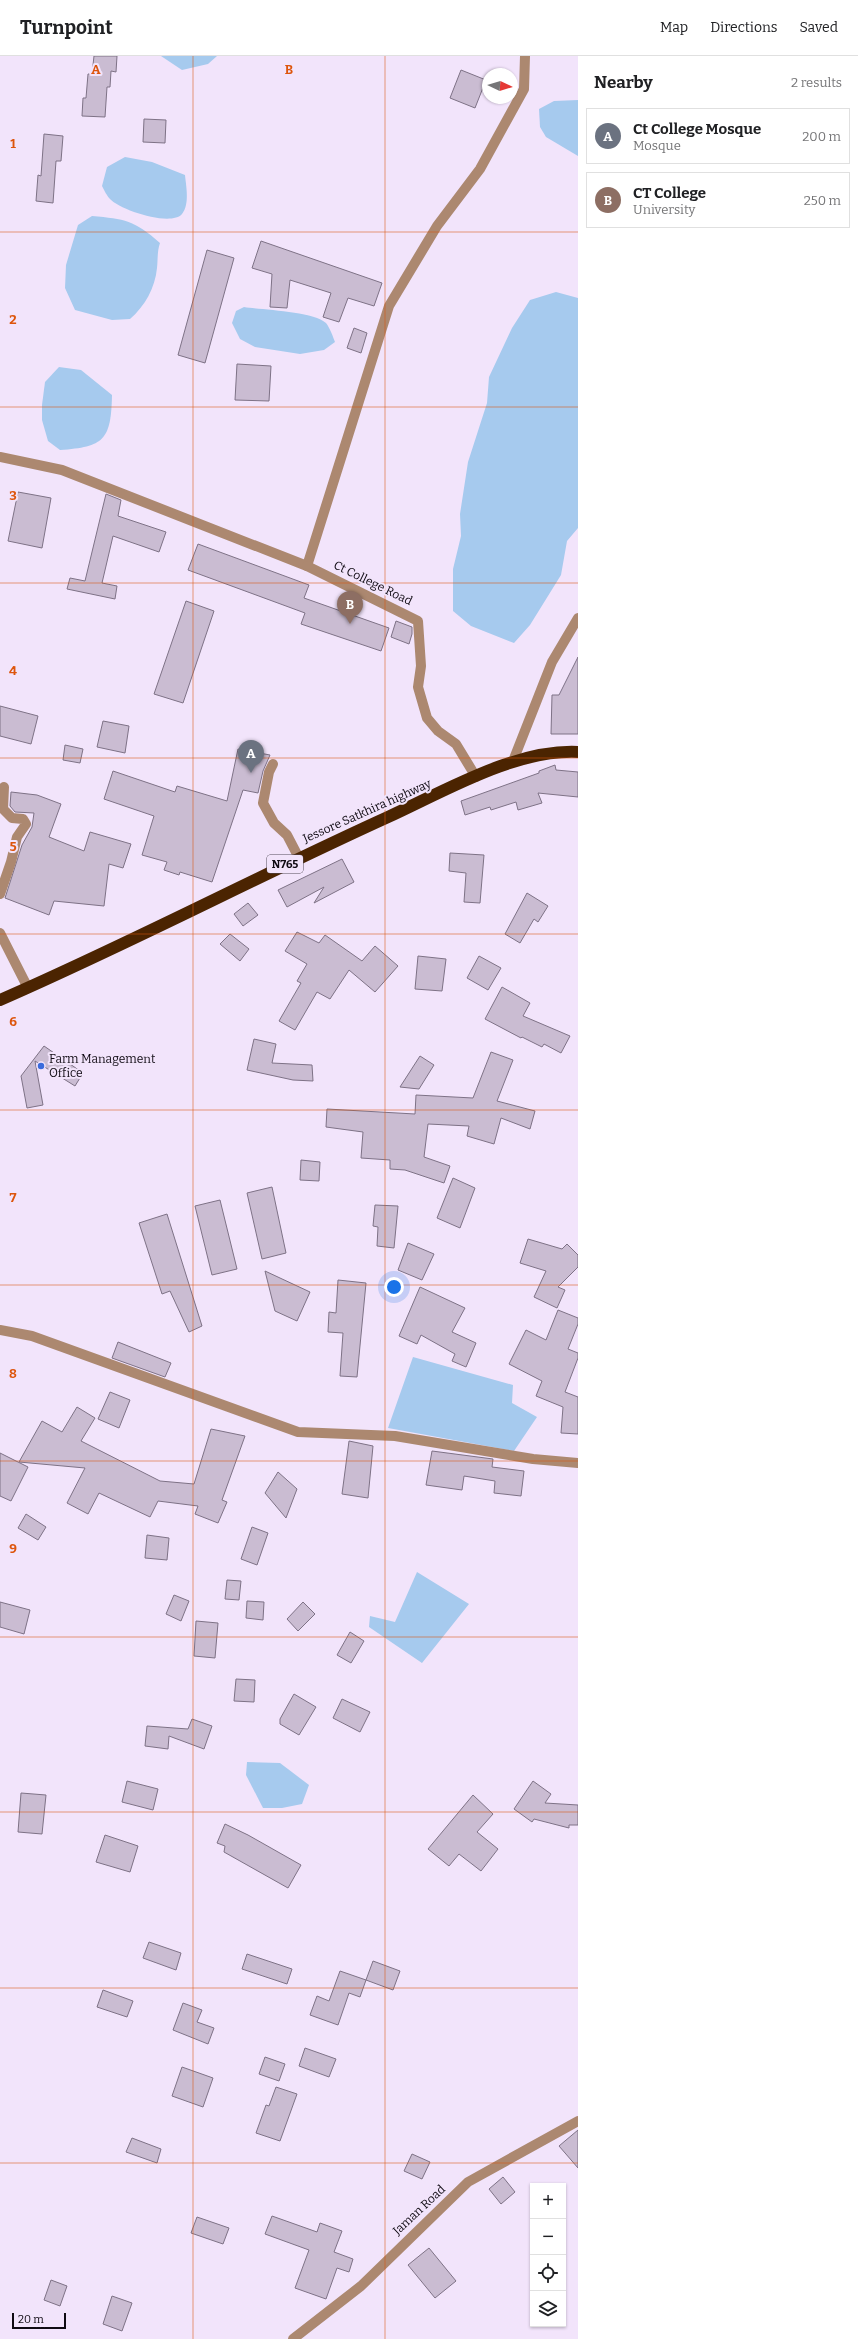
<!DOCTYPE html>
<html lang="en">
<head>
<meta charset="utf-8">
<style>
  body { margin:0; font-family:Bitter,serif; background:#f6f6f6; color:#202124 }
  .controls { position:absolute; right:12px; bottom:12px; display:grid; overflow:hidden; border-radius:0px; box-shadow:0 1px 3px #0004 }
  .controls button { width:36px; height:36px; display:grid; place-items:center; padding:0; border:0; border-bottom:1px solid #e0e0e0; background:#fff; color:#202124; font:20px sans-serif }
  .compass { position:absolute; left:482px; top:12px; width:36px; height:36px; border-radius:50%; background:#fff; box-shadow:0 1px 3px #0004; rotate:94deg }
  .scale { position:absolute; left:12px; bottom:10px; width:54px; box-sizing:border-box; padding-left:4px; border:2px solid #0f0a12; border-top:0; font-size:11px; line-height:14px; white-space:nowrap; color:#0f0a12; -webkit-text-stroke:3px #f2e4fb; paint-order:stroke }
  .you { position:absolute; left:394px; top:1231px; width:14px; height:14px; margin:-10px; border:3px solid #fff; border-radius:50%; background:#1a73e8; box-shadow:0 0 0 6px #1a73e833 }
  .badge { display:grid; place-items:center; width:26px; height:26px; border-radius:50%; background:#1a73e8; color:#fff; font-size:13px; font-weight:700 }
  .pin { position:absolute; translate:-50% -33px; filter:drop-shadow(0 1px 2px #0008) }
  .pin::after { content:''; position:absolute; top:21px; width:14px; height:12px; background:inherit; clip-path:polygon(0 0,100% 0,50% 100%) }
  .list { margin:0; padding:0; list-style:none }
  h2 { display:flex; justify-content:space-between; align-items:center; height:52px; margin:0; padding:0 16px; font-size:17px }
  h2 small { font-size:13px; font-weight:400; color:#757577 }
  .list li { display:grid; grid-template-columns:26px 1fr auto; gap:12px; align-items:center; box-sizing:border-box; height:56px; margin:0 8px 8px; padding:0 8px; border:1px solid #e0e0e0; border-radius:0px }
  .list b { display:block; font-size:15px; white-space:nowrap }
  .list p { margin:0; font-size:13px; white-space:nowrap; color:#757577 }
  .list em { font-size:13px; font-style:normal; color:#757577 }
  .icon { flex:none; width:22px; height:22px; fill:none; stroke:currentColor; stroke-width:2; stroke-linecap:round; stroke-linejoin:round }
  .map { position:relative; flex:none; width:578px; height:2283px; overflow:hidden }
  header { display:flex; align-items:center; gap:24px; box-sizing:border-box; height:56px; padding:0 20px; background:#fff; border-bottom:1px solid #e0e0e0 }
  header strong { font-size:19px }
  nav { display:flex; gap:22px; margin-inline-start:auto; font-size:14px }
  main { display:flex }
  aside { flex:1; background:#fff }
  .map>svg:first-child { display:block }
  .water { fill:#a6caee }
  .building { fill:#cabcd2; stroke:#7e7286 }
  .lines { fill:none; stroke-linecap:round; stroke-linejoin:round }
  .minor { stroke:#ac8870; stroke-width:10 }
  .highway { stroke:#4b2401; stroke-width:12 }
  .grid { fill:none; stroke:#dd550c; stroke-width:1; stroke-opacity:0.55 }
  .poi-dot { fill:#3a6bdc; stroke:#f2e4fb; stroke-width:1.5 }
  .labels { text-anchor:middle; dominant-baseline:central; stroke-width:4; stroke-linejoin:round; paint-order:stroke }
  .shield { fill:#f2e4fb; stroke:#534b58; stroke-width:1 }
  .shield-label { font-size:11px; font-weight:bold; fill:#0f0a12 }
  .street-label { font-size:12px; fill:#0f0a12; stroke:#f2e4fb }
  .poi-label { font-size:12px; fill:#0f0a12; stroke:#f2e4fb; text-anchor:start }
  .grid-label { font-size:13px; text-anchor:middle; font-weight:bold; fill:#dd550c; stroke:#f2e4fb; stroke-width:4; stroke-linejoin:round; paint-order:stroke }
</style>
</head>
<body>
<header>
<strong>Turnpoint</strong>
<nav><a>Map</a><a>Directions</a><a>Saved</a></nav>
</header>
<main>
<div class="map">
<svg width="578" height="2283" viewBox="0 0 578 2283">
  <rect width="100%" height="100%" fill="#f2e4fb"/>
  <!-- water -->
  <g class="water">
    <polygon points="161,0 217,0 208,8 182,14"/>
    <polygon points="578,44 578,100 546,81 540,71 539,53 554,45"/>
    <path d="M125 101 152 106 185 119C186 130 190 148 182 158 171 171 120 154 110 143 107 140 104 134 102 130L107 111Z"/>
    <path d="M92 160C125 163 134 164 160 187 157 195 158 204 157 212 155 232 145 250 130 263L112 264 75 254 65 232 66 209 78 169Z"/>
    <polygon points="556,236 578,242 578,472 567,485 561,519 530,569 514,587 471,570 453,555 453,513 461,480 460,458 468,406 487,347 489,321 512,272 530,244"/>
    <path d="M244 251C262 254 313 255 326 267 330 272 333 281 335 286L324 294 300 298 255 291 240 283 232 267 236 255Z"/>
    <path d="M59 311 81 314 112 339C111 384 104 391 60 394L48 385 42 364V349L45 326Z"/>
    <polygon points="413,1301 513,1329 512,1347 537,1361 514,1395 388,1372"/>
    <polygon points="417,1516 469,1548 422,1607 369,1571 370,1560 395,1566"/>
    <polygon points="247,1706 280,1707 309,1729 302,1748 282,1752 263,1752 246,1719"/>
  </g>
  <!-- building -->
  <g class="building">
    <polygon points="94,0 117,0 116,16 111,15 110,31 107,31 105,61 82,60 83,42 86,42 88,18 92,18"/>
    <polygon points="461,14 486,24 475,52 450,42"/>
    <polygon points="144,63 166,64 165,87 143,86"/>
    <polygon points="44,78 63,80 61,105 56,105 53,147 36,145 38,119 41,120"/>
    <polygon points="261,185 382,227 374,250 348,242 339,266 323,261 331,237 290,224 287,252 270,251 272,218 252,212"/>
    <polygon points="207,194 234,202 205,307 178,299"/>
    <polygon points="354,272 367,277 361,297 347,292"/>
    <polygon points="237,308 271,310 269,345 235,344"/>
    <polygon points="18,436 51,442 42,492 8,485"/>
    <polygon points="106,438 121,444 118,460 166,476 159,496 113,480 102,527 117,530 115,543 67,533 70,522 85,525"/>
    <polygon points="198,488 309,529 304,542 389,572 381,595 301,568 305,557 188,514"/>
    <polygon points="186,545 214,555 183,647 154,638"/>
    <polygon points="396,565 412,571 412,578 409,588 391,581"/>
    <polygon points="578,601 578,678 551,678 552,639 559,639"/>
    <polygon points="0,650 38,660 31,688 0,680"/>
    <polygon points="103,665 129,670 125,697 97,691"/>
    <polygon points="65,689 83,693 80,707 63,704"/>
    <polygon points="238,693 270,699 263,715 258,737 243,734 212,826 180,816 179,819 164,814 167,806 142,799 154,760 104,743 113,715 175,736 177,730 227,745"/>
    <polygon points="555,709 556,714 578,716 578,741 538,737 542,747 518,754 516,746 491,754 490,751 465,759 461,745 539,717 539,715"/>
    <polygon points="11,736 37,739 61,748 49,781 84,795 90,776 131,788 123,812 109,808 104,850 54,845 49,859 5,842 22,789 32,771 34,757 15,756 10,750"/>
    <polygon points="450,797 484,799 480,847 464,846 466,817 449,815"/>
    <polygon points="342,803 354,826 314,847 324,831 287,851 278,834"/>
    <polygon points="527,837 548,850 538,866 534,863 520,887 505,878"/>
    <polygon points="248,847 258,859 243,870 234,858"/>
    <polygon points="297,876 319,887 325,879 362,905 375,890 398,910 375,936 349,914 330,943 317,936 295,974 279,965 301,927 297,925 307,908 285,895"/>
    <polygon points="230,878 249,893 240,905 220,888"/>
    <polygon points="418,900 446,903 442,935 415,933"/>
    <polygon points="479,900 501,912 488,934 467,922"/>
    <polygon points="502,931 530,947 523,960 570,980 561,997 544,988 542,991 522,981 521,982 485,963"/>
    <polygon points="254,983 276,988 272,1007 312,1009 313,1025 293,1024 247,1014"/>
    <polygon points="44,990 83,1017 75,1030 35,1005 43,1049 27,1052 21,1020"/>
    <polygon points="491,996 513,1004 497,1045 535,1055 530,1073 501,1062 494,1088 467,1080 469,1070 428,1068 424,1101 450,1110 444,1127 405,1114 390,1113 390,1104 361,1102 363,1076 326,1071 327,1053 415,1058 416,1039 473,1042"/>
    <polygon points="420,1000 434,1009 419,1033 400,1031"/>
    <polygon points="301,1104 320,1106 319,1125 300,1124"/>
    <polygon points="453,1122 475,1132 460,1172 437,1162"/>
    <polygon points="272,1131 286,1197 262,1203 247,1137"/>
    <polygon points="220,1144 237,1213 212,1219 195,1150"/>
    <polygon points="375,1149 398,1150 394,1192 377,1190 378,1171 373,1170"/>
    <polygon points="167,1158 202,1270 189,1276 170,1235 162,1238 139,1167"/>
    <polygon points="528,1183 562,1193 567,1188 578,1199 578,1211 558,1231 565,1234 557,1252 534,1241 546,1215 520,1207"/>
    <polygon points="408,1187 434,1198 422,1224 398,1214"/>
    <polygon points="265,1215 310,1236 297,1265 275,1255"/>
    <polygon points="338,1224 366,1227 357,1321 340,1320 343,1277 328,1276 329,1256 336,1257"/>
    <polygon points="420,1231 465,1252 452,1276 476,1287 466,1311 452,1305 455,1298 421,1279 417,1288 399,1280"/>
    <polygon points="558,1254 578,1262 578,1268 568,1293 578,1297 578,1302 565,1336 578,1341 578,1378 561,1377 563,1351 536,1340 542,1325 509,1308 526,1274 546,1284"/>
    <polygon points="118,1286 171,1307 165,1321 112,1302"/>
    <polygon points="110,1336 130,1344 119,1372 98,1363"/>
    <polygon points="77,1351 95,1362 81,1385 160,1425 194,1428 211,1373 245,1380 222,1444 227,1446 218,1467 195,1458 198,1450 158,1445 150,1461 99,1437 88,1458 67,1447 85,1412 19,1406 42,1365 62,1376"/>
    <polygon points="349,1385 373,1390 368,1442 342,1438"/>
    <polygon points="432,1395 493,1403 492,1411 524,1415 521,1440 494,1437 495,1425 464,1420 462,1434 426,1429"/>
    <polygon points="0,1397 28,1411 11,1445 0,1440"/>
    <polygon points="278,1416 297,1433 286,1462 265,1437"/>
    <polygon points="26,1458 46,1471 38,1484 18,1472"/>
    <polygon points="252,1471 268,1477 257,1509 241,1503"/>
    <polygon points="147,1479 169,1482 167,1504 145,1502"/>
    <polygon points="227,1524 241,1525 239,1544 225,1543"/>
    <polygon points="174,1539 189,1545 181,1565 166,1558"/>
    <polygon points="247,1545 264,1546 263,1564 246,1562"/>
    <polygon points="0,1546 30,1554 24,1578 0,1571"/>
    <polygon points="303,1546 315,1558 298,1575 287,1563"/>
    <polygon points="196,1565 218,1567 215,1602 194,1600"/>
    <polygon points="350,1576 364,1585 351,1607 337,1599"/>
    <polygon points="236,1623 255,1624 254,1646 234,1645"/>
    <polygon points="294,1638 316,1651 299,1679 280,1668 280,1663"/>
    <polygon points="342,1643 370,1656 360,1676 333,1662"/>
    <polygon points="192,1663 212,1670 204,1693 169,1680 168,1693 145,1690 147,1670 188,1673"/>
    <polygon points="127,1725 158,1733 153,1754 122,1746"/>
    <polygon points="533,1725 551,1738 545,1747 578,1749 578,1769 569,1769 569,1772 534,1763 532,1766 514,1753"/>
    <polygon points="21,1737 46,1739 42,1778 18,1776"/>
    <polygon points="473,1739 493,1758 477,1776 498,1793 481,1815 459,1798 449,1810 428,1793"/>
    <polygon points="225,1768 248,1779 301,1809 288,1832 224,1796 225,1790 217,1787"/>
    <polygon points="105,1779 138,1790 130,1816 96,1806"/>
    <polygon points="149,1886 181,1897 176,1914 143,1902"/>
    <polygon points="247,1898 292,1913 287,1928 242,1913"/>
    <polygon points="373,1905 400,1915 393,1934 366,1924"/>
    <polygon points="340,1915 366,1924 360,1941 349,1937 338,1969 310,1959 317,1940 329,1945"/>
    <polygon points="103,1934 133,1945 127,1961 97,1951"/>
    <polygon points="183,1947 202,1954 197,1966 214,1972 208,1988 173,1974"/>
    <polygon points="305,1992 336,2003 329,2021 299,2010"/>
    <polygon points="265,2001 285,2008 279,2025 259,2018"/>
    <polygon points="182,2011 213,2022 203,2051 172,2040"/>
    <polygon points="276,2031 297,2038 280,2085 256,2077 266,2049 269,2050"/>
    <polygon points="578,2074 578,2112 559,2090"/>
    <polygon points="132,2082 161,2093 157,2107 126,2096"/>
    <polygon points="412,2098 430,2106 422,2123 404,2115"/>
    <polygon points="503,2121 515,2136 501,2148 489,2133"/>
    <polygon points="272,2160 317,2176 320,2167 342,2175 334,2196 353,2203 349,2216 337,2212 326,2243 295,2232 309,2194 265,2178"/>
    <polygon points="197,2161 229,2172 223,2188 191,2177"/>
    <polygon points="429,2192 456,2225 435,2242 408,2209"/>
    <polygon points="51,2224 67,2230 60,2250 44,2244"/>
    <polygon points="112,2240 132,2247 122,2275 103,2268"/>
  </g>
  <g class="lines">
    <!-- minor -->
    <g class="minor">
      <polyline points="0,401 62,414 307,510 389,250 437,170 480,113 524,33 525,0"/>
      <polyline points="307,510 418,565 421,610 418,631 427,662 438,675 456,688 476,721"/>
      <polyline points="513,705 552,606 578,562"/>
      <polyline points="273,708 269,716 263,747 274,767 287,779 299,802"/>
      <polyline points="0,838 11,806 17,781 26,768 23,763 12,762 3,753 4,731"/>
      <polyline points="0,877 28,932"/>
      <polyline points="0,1274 32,1280 298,1376 395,1380 533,1403 578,1407"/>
      <polyline points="293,2283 361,2230 468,2126 578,2065"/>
    </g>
    <!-- highway -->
    <path class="highway" d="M0 944C131 887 258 820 388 761 445 735 515 693 578 696"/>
  </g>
  <!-- grid -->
  <path class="grid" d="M193 0V2283M385 0V2283M0 176H578M0 351H578M0 527H578M0 702H578M0 878H578M0 1054H578M0 1229H578M0 1405H578M0 1581H578M0 1756H578M0 1932H578M0 2107H578"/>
  <!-- markers -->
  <circle class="poi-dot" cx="41" cy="1010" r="4"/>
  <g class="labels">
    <!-- shield labels -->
    <rect class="shield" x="267" y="799" width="36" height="18" rx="3"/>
    <g class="shield-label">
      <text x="285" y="808">N765</text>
    </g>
    <!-- street labels -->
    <g class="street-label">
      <text transform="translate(373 527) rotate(26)">Ct College Road</text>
      <text transform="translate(367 755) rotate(-24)">Jessore Satkhira highway</text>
      <text transform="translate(419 2154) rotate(-43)">Jaman Road</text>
    </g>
    <!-- poi labels -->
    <g class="poi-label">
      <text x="49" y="1003">Farm Management<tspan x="49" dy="14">Office</tspan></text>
    </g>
  </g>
  <g class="grid-label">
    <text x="96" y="18">A</text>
    <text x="289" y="18">B</text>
    <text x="13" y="92">1</text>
    <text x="13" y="268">2</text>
    <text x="13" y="444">3</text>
    <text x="13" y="619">4</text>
    <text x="13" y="795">5</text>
    <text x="13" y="970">6</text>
    <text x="13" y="1146">7</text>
    <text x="13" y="1322">8</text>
    <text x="13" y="1497">9</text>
  </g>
</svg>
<div class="controls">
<button>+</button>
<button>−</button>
<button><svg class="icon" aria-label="locate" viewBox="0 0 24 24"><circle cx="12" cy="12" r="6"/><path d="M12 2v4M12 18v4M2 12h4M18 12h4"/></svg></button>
<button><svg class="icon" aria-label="layers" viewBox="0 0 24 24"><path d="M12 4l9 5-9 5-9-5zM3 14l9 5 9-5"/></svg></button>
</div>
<svg class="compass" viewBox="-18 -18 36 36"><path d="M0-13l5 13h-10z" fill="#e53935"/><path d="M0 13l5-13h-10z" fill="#757577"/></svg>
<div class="scale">20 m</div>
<div class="you"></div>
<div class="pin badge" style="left:251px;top:717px;background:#6b7280">A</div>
<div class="pin badge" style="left:350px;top:568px;background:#8d6e63">B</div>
</div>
<aside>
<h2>Nearby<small>2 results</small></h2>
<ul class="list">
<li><span class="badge" style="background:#6b7280">A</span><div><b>Ct College Mosque</b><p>Mosque</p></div><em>200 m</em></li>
<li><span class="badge" style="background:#8d6e63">B</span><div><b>CT College</b><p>University</p></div><em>250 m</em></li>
</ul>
</aside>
</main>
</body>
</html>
